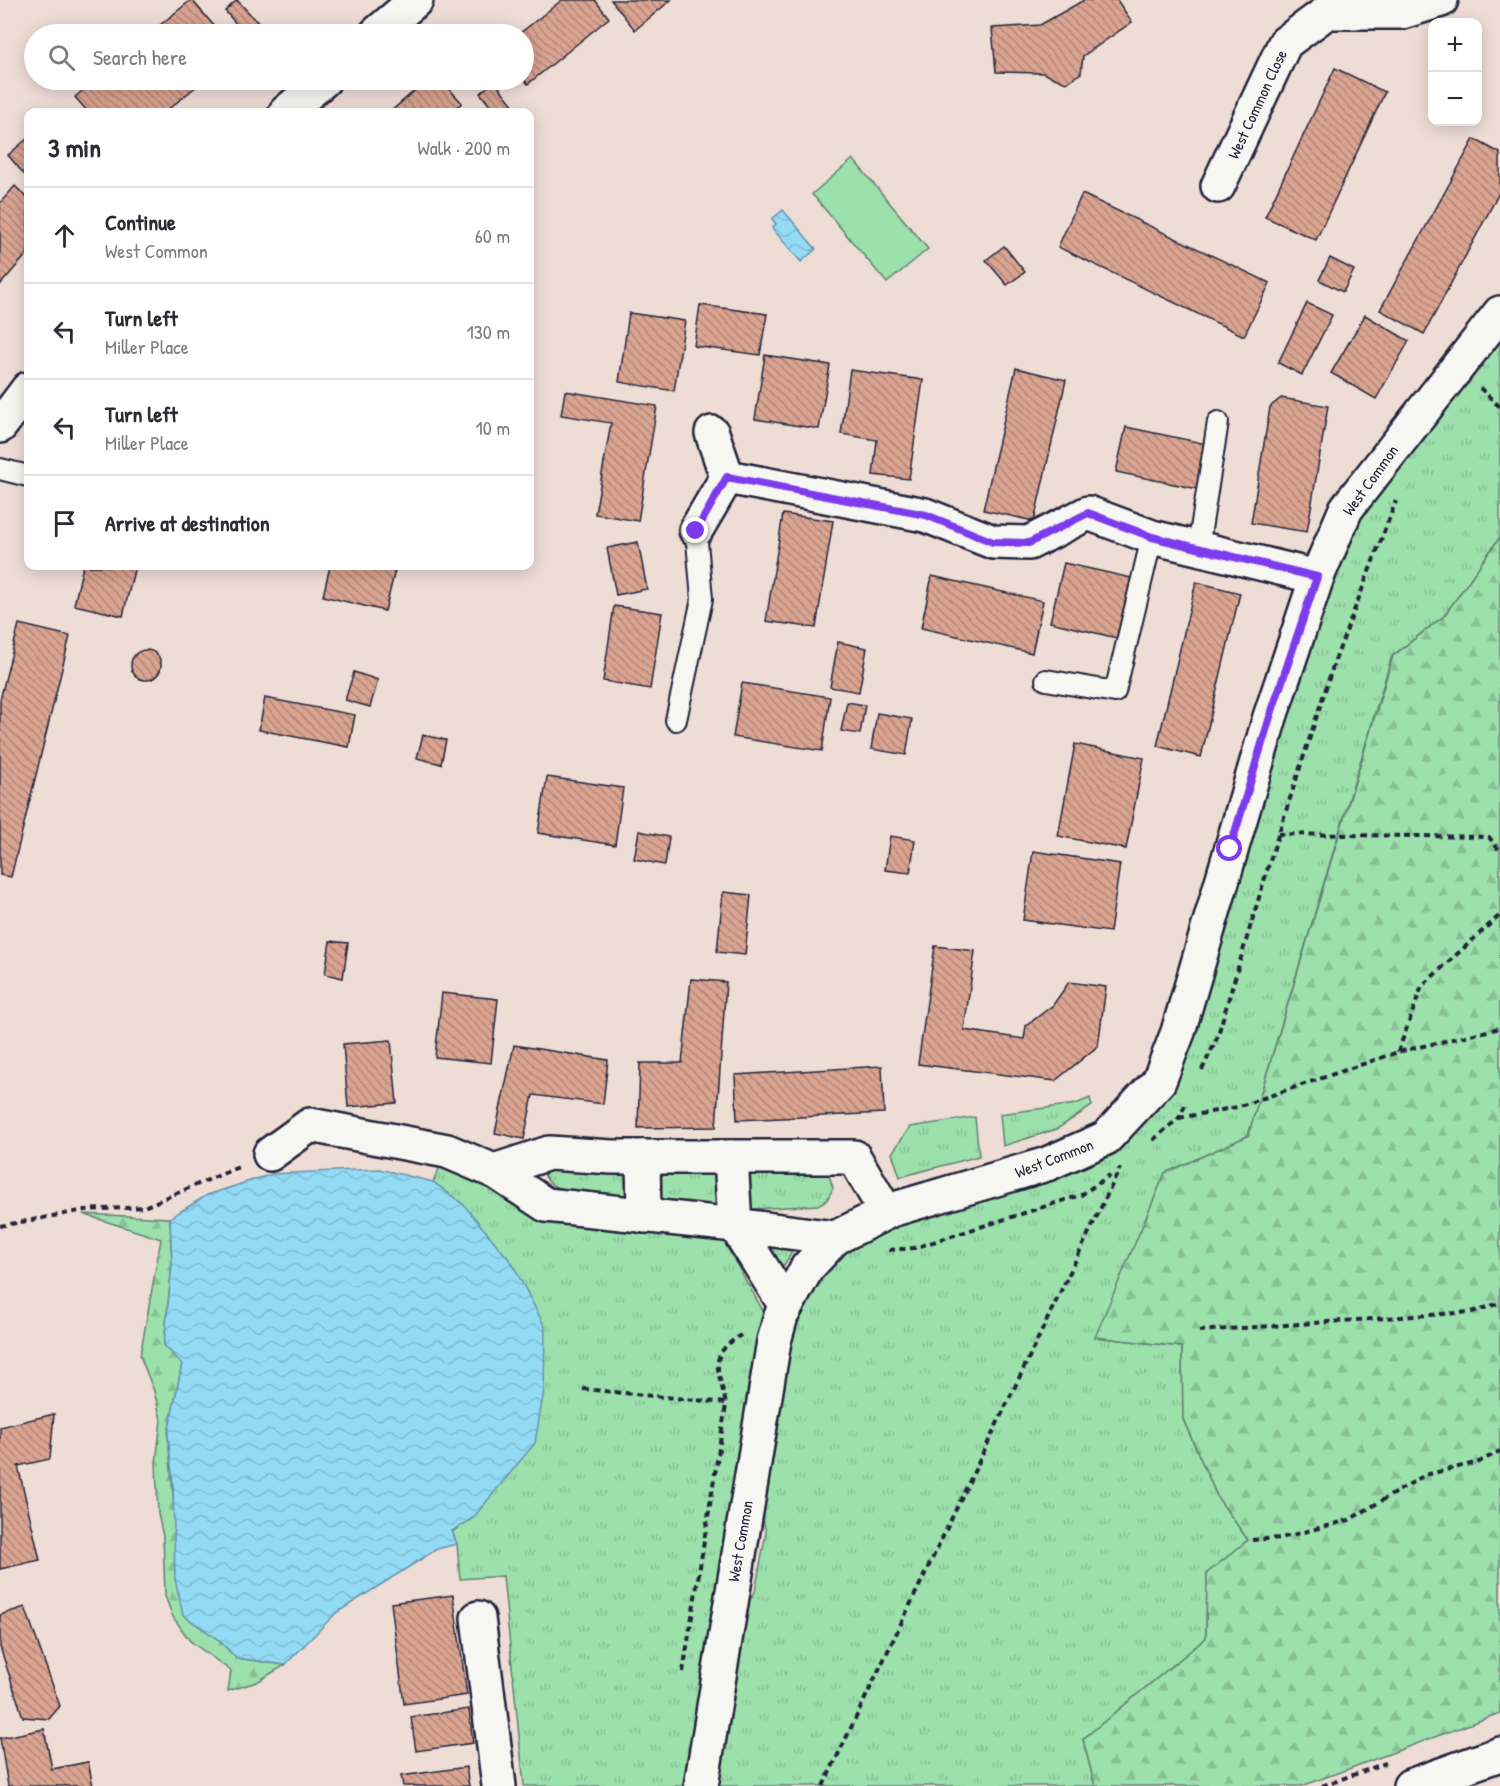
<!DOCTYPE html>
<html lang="en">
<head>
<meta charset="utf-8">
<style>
  body { margin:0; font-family:"Patrick Hand",sans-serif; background:#f7f7f7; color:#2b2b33 }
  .controls { position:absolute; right:18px; top:18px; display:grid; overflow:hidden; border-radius:12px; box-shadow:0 3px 15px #0003 }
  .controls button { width:54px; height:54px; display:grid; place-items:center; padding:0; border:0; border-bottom:2px solid #e1e1e2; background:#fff; color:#2b2b33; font:30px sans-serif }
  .stop { position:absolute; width:18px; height:18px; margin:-14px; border:4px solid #7c3aed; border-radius:50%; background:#fff }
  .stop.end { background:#7c3aed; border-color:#fff; box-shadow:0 2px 6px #0008 }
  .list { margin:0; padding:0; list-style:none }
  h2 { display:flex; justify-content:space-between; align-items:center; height:78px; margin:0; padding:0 24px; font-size:26px }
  h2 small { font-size:20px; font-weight:400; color:#7c7c81 }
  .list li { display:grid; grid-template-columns:39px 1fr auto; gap:18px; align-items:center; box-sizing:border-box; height:96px; padding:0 24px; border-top:2px solid #e1e1e2 }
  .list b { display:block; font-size:22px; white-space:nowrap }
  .list p { margin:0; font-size:20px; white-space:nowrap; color:#7c7c81 }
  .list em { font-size:20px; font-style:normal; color:#7c7c81 }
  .icon { flex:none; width:33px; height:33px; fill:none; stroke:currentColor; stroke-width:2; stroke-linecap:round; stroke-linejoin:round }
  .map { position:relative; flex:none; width:1500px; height:1786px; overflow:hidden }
  .search { position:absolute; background:#fff; box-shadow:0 3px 15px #0003; left:24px; top:24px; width:510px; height:66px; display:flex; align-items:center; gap:15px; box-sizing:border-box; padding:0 21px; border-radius:33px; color:#7c7c81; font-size:22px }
  .panel { position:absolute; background:#fff; box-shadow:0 3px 15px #0003; left:24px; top:108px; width:510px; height:462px; border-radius:12px }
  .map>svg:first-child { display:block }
  .grass { fill:url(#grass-tufts); stroke:#5f8173; stroke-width:1.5 }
  .forest { fill:url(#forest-firs); stroke:#5f8173; stroke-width:1.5 }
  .garden { fill:#9ce0ab; stroke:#5f8173; stroke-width:1.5 }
  .water { fill:url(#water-waves); stroke:#6691ab; stroke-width:1.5 }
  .building { fill:url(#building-back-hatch); stroke:#22223b; stroke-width:1.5 }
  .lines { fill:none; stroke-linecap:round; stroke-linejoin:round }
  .lane-casing { stroke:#22223b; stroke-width:24 }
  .street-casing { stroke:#22223b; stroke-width:38 }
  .primary-casing { stroke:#22223b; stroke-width:38 }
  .path { stroke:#22223b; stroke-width:4; stroke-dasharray:6 4.5; stroke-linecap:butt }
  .lane { stroke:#f6f6f2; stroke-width:20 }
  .street { stroke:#f6f6f2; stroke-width:33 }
  .primary { stroke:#f6f6f2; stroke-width:33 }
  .route { stroke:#7c3aed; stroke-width:8 }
  .labels { text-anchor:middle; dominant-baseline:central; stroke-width:6; stroke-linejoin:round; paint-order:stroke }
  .street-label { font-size:16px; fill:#22223b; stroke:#f6f6f2 }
</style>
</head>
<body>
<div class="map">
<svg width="1500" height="1786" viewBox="0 0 1500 1786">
  <defs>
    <pattern id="grass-tufts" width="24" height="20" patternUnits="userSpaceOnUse" patternTransform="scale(1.5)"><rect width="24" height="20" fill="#9ce0ab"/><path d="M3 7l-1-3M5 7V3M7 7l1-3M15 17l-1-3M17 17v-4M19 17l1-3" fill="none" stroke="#86c094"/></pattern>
    <pattern id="forest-firs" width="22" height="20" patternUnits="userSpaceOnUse" patternTransform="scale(1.5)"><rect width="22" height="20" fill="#9ce0ab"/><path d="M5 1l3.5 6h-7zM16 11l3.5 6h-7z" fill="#86c094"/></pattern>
    <pattern id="water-waves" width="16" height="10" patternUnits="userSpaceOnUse" patternTransform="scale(1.5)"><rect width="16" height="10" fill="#93dbf5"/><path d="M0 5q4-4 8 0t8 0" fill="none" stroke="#7ebcd3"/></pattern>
    <pattern id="building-back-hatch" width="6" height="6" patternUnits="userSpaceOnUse" patternTransform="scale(1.5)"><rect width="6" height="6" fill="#daa491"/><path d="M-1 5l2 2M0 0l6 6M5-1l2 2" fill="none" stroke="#b08578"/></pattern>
  </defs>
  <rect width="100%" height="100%" fill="#eeddd5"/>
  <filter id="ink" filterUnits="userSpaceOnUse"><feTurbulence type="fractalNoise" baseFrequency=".0167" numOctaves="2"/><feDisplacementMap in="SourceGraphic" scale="12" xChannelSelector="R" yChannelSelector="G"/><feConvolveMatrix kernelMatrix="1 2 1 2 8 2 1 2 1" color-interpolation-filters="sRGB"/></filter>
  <g filter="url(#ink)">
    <!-- grass -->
    <g class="grass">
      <polygon points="1500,331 1500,537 1444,616 1392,656 1248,1136 1165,1173 1096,1337 1182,1347 1183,1419 1218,1498 1248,1540 1207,1573 1206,1638 1083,1739 1095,1786 714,1786 736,1620 755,1592 766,1533 757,1492 794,1331 809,1293 827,1268 845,1250 893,1220 1133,1129 1288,683 1354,525"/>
      <polygon points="1090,1098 1092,1106 1057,1129 1003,1146 1000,1114 1076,1104"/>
      <polygon points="975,1117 979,1156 900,1177 892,1153 910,1127"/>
      <path d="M634 1164 635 1204C614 1202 540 1197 544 1168Z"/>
      <polygon points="714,1165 724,1207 659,1208 655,1170"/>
      <polygon points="440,1167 490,1184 722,1239 766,1316 690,1786 524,1786 503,1576 460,1579 457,1544 452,1532 473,1518 464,1205 433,1182"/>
      <polygon points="748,1168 822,1169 829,1175 833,1188 827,1200 818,1205 753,1209 748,1207"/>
      <polygon points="759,1234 796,1246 784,1265 779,1266"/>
    </g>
    <!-- forest -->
    <g class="forest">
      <polygon points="1500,537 1500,1713 1302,1786 1095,1786 1083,1739 1206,1638 1207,1573 1248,1540 1218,1498 1183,1419 1182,1347 1095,1337 1165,1173 1248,1136 1393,656 1444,616"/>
      <polygon points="83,1214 170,1218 172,1264 164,1345 182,1364 168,1434 183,1615 219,1640 236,1658 285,1665 257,1682 228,1691 231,1671 190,1641 173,1617 165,1596 163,1536 158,1514 156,1463 161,1420 154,1391 140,1356 161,1239"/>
    </g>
    <!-- garden -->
    <polygon class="garden" points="853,159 928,249 887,283 812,194"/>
    <!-- water -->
    <g class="water">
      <polygon points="783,210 816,249 801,262 772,228 776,224 772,219"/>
      <polygon points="379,1169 433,1182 464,1205 512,1263 545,1327 544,1390 535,1443 473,1518 452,1531 457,1544 437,1549 336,1613 285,1665 236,1658 219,1640 183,1615 175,1579 173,1484 168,1434 182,1364 164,1345 172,1264 170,1218 207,1195 272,1174"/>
    </g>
    <!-- building -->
    <g class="building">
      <polygon points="192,0 221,34 149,34 191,0"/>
      <polygon points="237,0 266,31 261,34 245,34 225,11"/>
      <polygon points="562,0 595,0 609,18 528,84 524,79 524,34 519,34"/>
      <polygon points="611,0 671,0 635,30"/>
      <polygon points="1084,0 1117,0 1132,22 1083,56 1081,73 1066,83 1043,73 996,72 992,28 1040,25"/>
      <polygon points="1335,68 1385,92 1316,240 1265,217"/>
      <polygon points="95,80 204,80 165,112 88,112 75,97"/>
      <polygon points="427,80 441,80 462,103 450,112 390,112"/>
      <polygon points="494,81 518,111 516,112 495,112 480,93"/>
      <polygon points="28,138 28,179 8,155"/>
      <polygon points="1474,139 1500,153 1500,191 1424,334 1380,310"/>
      <polygon points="15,186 28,199 28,253 0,285 0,203"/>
      <polygon points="1082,194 1270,283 1244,336 1058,247"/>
      <polygon points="1004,246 1025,272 1007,285 986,260"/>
      <polygon points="1330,258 1354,270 1343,292 1319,280"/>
      <polygon points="1307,303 1332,315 1302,375 1278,363"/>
      <polygon points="700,305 767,314 760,355 694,346"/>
      <polygon points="629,313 685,321 674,391 619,382"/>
      <polygon points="1365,315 1409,341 1376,399 1331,373"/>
      <polygon points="765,355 830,365 819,429 755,419"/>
      <polygon points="1016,368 1066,380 1034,521 983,510"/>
      <polygon points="850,370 923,380 909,479 873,475 877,440 841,434"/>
      <polygon points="565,391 657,406 638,521 595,514 611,423 561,415"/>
      <polygon points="1281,398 1328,406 1307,532 1251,523 1270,407"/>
      <polygon points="1126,427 1207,444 1198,489 1116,472"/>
      <polygon points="783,514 833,521 816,628 766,621"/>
      <polygon points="638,542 647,589 616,595 607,548"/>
      <polygon points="1064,563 1136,579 1121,639 1050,622"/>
      <polygon points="83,566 135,566 123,616 74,605"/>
      <polygon points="330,566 396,566 385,611 323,596"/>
      <polygon points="932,576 1043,601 1032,653 921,628"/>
      <polygon points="1196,582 1240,593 1201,757 1157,746"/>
      <polygon points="614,606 662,613 650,689 603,681"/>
      <polygon points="19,624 70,636 11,877 0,875 0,700"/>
      <polygon points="838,642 867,648 859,692 830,687"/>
      <circle cx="146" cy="665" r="15"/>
      <polygon points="354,672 378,680 370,707 345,700"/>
      <polygon points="742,683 830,697 822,751 733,737"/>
      <polygon points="265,698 355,715 349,747 259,730"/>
      <polygon points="847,702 865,705 860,734 841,731"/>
      <polygon points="877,713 912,719 906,755 871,749"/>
      <polygon points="423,735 446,740 441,764 417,758"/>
      <polygon points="1075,744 1144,758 1126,849 1058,836"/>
      <polygon points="547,777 623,788 615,845 538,833"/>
      <polygon points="639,831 669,837 665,865 634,859"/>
      <polygon points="890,836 915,840 910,873 885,870"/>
      <polygon points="1033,851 1120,864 1110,932 1023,920"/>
      <polygon points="723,892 751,895 745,955 717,952"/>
      <polygon points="330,941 348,943 343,978 325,974"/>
      <polygon points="935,946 975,951 964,1030 1024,1039 1026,1026 1053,1005 1069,982 1106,987 1098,1046 1055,1081 918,1064"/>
      <polygon points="691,979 726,982 716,1127 638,1128 640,1063 682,1063"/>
      <polygon points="442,993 498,999 491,1063 435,1057"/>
      <polygon points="391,1040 397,1103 348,1107 343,1044"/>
      <polygon points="514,1045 608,1060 603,1104 533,1095 524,1139 495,1133"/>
      <polygon points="882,1066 884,1113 737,1120 735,1075"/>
      <polygon points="54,1414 50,1459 18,1466 40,1560 0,1569 0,1427"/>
      <polygon points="453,1595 467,1695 404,1704 391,1603"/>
      <polygon points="25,1607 60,1706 49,1719 23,1717 0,1647 0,1615"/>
      <polygon points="469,1709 473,1743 416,1751 411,1717"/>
      <polygon points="44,1729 52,1769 88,1762 93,1786 8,1786 0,1738"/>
      <polygon points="466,1767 469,1786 403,1786 401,1776"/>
    </g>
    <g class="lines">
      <!-- lane casing -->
      <g class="lane-casing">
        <g id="lane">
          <polyline points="0,469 28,476"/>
          <polyline points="1198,548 1218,422"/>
          <polyline points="1046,680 1115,692 1152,537"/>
          <polyline points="676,720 702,599 696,530"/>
        </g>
      </g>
      <!-- street casing -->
      <g class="street-casing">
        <g id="street">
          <polyline points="376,34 416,0"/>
          <polyline points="286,112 324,80"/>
          <polyline points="1218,186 1285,43 1327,12 1402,12 1441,0"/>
          <polyline points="0,426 28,389"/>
          <polyline points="712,433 727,477"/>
          <polyline points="696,530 727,477 925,515 993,542 1029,543 1088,513 1152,537 1317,577"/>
          <polyline points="270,1154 310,1125 447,1151 496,1172 546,1205 735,1225 786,1306"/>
          <polyline points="643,1157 644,1216"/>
          <polyline points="731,1157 735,1225 835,1238"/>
          <polyline points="494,1171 549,1153 612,1157 854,1157 886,1212"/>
          <polyline points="478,1618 499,1786"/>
          <polyline points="701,1786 774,1341 781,1316 807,1268 835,1238 891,1210 1047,1164 1106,1138 1159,1081 1178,1032 1270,717 1317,577 1346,509 1500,313"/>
        </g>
      </g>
      <!-- primary casing -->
      <g class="primary-casing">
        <polyline id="primary" points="1410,1786 1500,1754"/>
      </g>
      <!-- path -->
      <g class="path">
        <polyline points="1480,388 1500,407"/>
        <polyline points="1278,834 1489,837 1500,851"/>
        <polyline points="1398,1052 1422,986 1500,915"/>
        <polyline points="1202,1070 1217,1038 1272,854 1334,663 1396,501"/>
        <polyline points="1179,1118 1237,1107 1398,1052 1500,1028"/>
        <polyline points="1153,1140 1179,1118 1186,1103"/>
        <polyline points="0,1226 85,1210 144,1207 241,1166"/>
        <polyline points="889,1250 914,1248 1081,1195 1110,1175"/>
        <polyline points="1199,1331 1472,1312 1500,1303"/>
        <polyline points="583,1389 726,1403"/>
        <polyline points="1252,1540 1281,1538 1349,1520 1425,1475 1479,1462 1500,1451"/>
        <path d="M683 1672 726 1405C720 1370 705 1357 741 1335"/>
        <polyline points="823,1786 1120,1168"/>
        <polyline points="1322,1786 1386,1763"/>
      </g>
      <!-- lane -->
      <use href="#lane" class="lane"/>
      <!-- street -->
      <use href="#street" class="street"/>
      <!-- primary -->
      <use href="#primary" class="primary"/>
    </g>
  </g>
  <g class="lines" filter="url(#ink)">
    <!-- route -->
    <polyline class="route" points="696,531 727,477 926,515 993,542 1029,543 1088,513 1152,537 1317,577 1270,717 1230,849"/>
  </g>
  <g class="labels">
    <!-- street labels -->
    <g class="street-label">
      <text transform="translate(1257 104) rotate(-65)">West Common Close</text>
      <text transform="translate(1370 480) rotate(-54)">West Common</text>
      <text transform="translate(1054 1158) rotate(-21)">West Common</text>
      <text transform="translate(740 1541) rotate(-80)">West Common</text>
    </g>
  </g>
</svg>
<div class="controls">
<button>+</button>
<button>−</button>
</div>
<div class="stop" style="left:1230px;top:849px"></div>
<div class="stop end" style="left:696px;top:531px"></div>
<div class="search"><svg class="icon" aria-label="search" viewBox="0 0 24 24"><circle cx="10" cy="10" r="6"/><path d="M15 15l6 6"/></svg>Search here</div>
<section class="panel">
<h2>3 min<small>Walk · 200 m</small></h2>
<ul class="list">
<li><svg class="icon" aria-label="ahead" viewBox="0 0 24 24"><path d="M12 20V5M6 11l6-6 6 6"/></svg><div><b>Continue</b><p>West Common</p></div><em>60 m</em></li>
<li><svg class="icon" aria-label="left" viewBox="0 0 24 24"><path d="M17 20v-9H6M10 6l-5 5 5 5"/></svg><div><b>Turn left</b><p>Miller Place</p></div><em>130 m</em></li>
<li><svg class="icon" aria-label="left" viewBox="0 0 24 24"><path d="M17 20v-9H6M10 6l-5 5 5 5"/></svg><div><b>Turn left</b><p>Miller Place</p></div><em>10 m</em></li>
<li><svg class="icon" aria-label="arrive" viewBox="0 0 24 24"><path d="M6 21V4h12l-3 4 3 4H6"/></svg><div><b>Arrive at destination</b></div></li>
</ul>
</section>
</div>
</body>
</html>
